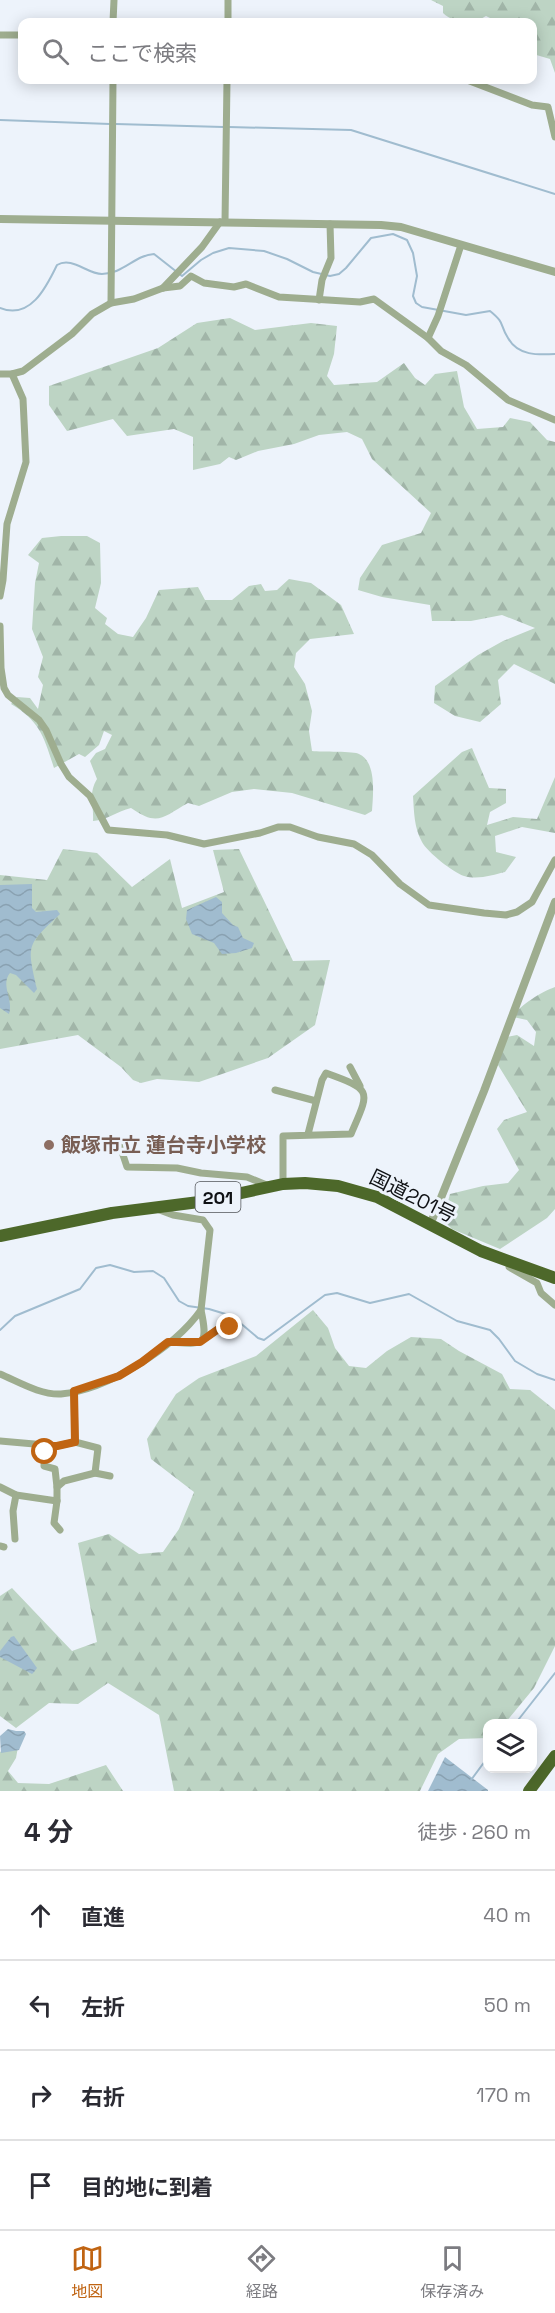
<!DOCTYPE html>
<html lang="ja">
<head>
<meta charset="utf-8">
<style>
  body { margin:0; font-family:"Space Grotesk","Noto Sans JP",sans-serif; background:#f7f7f7; color:#2b2b33 }
  .controls { position:absolute; right:18px; bottom:18px; display:grid; overflow:hidden; border-radius:12px; box-shadow:0 3px 15px #0003 }
  .controls button { width:54px; height:54px; display:grid; place-items:center; padding:0; border:0; border-bottom:2px solid #e1e1e2; background:#fff; color:#2b2b33; font:30px sans-serif }
  .stop { position:absolute; width:18px; height:18px; margin:-14px; border:4px solid #c06412; border-radius:50%; background:#fff }
  .stop.end { background:#c06412; border-color:#fff; box-shadow:0 2px 6px #0008 }
  .list { margin:0; padding:0; list-style:none }
  h2 { display:flex; justify-content:space-between; align-items:center; height:78px; margin:0; padding:0 24px; font-size:26px }
  h2 small { font-size:20px; font-weight:400; color:#7c7c81 }
  .list li { display:grid; grid-template-columns:39px 1fr auto; gap:18px; align-items:center; box-sizing:border-box; height:90px; padding:0 24px; border-top:2px solid #e1e1e2 }
  .list b { display:block; font-size:22px; white-space:nowrap }
  .list em { font-size:20px; font-style:normal; color:#7c7c81 }
  .icon { flex:none; width:33px; height:33px; fill:none; stroke:currentColor; stroke-width:2; stroke-linecap:round; stroke-linejoin:round }
  .map { position:relative; flex:none; width:555px; height:1791px; overflow:hidden }
  .search { position:absolute; background:#fff; box-shadow:0 3px 15px #0003; left:18px; right:18px; top:18px; height:66px; display:flex; align-items:center; gap:15px; box-sizing:border-box; padding:0 21px; border-radius:12px; color:#7c7c81; font-size:22px }
  .sheet { height:438px; background:#fff }
  nav { display:flex; justify-content:space-around; align-items:center; box-sizing:border-box; height:84px; border-top:2px solid #e1e1e2; background:#fff; font-size:16px; color:#7c7c81 }
  nav a { display:grid; justify-items:center; gap:3px }
  nav .on { color:#c06412 }
  .map>svg:first-child { display:block }
  .forest { fill:url(#forest-firs) }
  .water { fill:url(#water-waves) }
  .lines { fill:none; stroke-linecap:round; stroke-linejoin:round }
  .stream { stroke:#a0bccf; stroke-width:2 }
  .minor { stroke:#9ead8f; stroke-width:7 }
  .tertiary { stroke:#9ead8f; stroke-width:8 }
  .trunk { stroke:#4d682a; stroke-width:12 }
  .route { stroke:#c06412; stroke-width:8 }
  .education-dot { fill:#8d6e63; stroke:#edf3fb; stroke-width:2 }
  .labels { text-anchor:middle; dominant-baseline:central; stroke-width:6; stroke-linejoin:round; paint-order:stroke }
  .shield { fill:#edf3fb; stroke:#525559; stroke-width:1.5 }
  .shield-label { font-size:18px; font-weight:bold; fill:#0f1114 }
  .education-label { font-size:20px; font-weight:bold; fill:#785e54; stroke:#edf3fb; text-anchor:start }
  .street-label { font-size:20px; fill:#0f1114; stroke:#edf3fb }
</style>
</head>
<body>
<div class="map">
<svg width="555" height="1791" viewBox="0 0 555 1791">
  <defs>
    <pattern id="forest-firs" width="22" height="20" patternUnits="userSpaceOnUse" patternTransform="scale(1.5)"><rect width="22" height="20" fill="#bdd4c4"/><path d="M5 1l3.5 6h-7zM16 11l3.5 6h-7z" fill="#a1b5a8"/></pattern>
    <pattern id="water-waves" width="16" height="10" patternUnits="userSpaceOnUse" patternTransform="scale(1.5)"><rect width="16" height="10" fill="#a0bccf"/><path d="M0 5q4-4 8 0t8 0" fill="none" stroke="#89a1b1"/></pattern>
  </defs>
  <rect width="100%" height="100%" fill="#edf3fb"/>
  <!-- forest -->
  <g class="forest">
    <path d="M431 0H555V73L550 59 533 54 532 22H498L486 16C472 25 455 24 443 13V6Z"/>
    <polygon points="230,318 255,330 311,323 337,326 334,354 327,376 334,385 377,382 404,363 415,378 425,385 435,374 457,371 464,407 477,429 503,427 510,418 530,422 547,440 555,442 555,684 514,664 498,680 501,704 480,722 455,716 434,703 435,686 478,655 503,641 535,628 502,615 471,621 432,621 430,605 382,597 358,590 360,578 382,545 421,533 431,513 372,459 362,439 347,432 319,435 294,444 258,451 236,460 229,457 220,464 193,470 193,437 174,429 127,436 113,419 67,431 49,405 49,386 158,348 197,323"/>
    <path d="M61 536H87L100 543 101 583 95 608 107 618 105 624 118 634 133 637 146 618 159 590 198 587 205 600H232L249 586 261 584 265 591 277 590 289 579 311 583 341 605 354 634 310 639 296 653 294 667 305 684 312 711 309 731 312 751C321 752 355 751 359 754 377 762 373 795 372 811L365 815 292 793 254 789 232 792 199 806 188 803C163 817 158 827 131 808 117 811 108 820 93 821 94 804 88 794 97 779L90 761 96 753 105 749 112 735 104 731 99 745 85 757 79 754 54 768C44 737 40 721 11 704L17 697 30 698 38 709 43 685 38 677 43 657 32 629 35 583 39 563 28 555 42 538Z"/>
    <path d="M472 748 489 788 506 789V803L490 812 487 825 513 817 537 819 555 777V833L522 827 495 836 496 852 516 857 505 872C493 875 478 880 464 876 454 873 427 852 422 842 414 828 414 811 413 796L462 752Z"/>
    <polygon points="63,849 97,853 132,887 170,859 182,908 224,892 213,850 239,849 293,961 330,960 315,1025 268,1058 199,1082 157,1079 141,1083 133,1080 121,1067 78,1035 0,1049 0,875 47,880"/>
    <path d="M555 987V1209L547 1218 500 1249 452 1229 443 1220 450 1194 483 1186 508 1183 519 1170 497 1129 504 1120 527 1112 498 1065 502 1038 517 1035 534 1046 536 1032 527 1020 513 1017C518 1006 543 991 555 987Z"/>
    <polygon points="313,1310 328,1328 335,1348 349,1366 366,1368 387,1351 411,1337 441,1339 459,1351 502,1374 510,1389 530,1390 555,1410 555,1646 534,1688 505,1723 488,1724 487,1738 459,1739 438,1754 420,1791 174,1791 159,1715 108,1683 78,1704 49,1703 16,1728 0,1716 0,1596 12,1588 72,1651 97,1642 78,1543 109,1534 139,1554 163,1552 179,1529 194,1492 151,1459 147,1439 176,1394 199,1378 256,1356"/>
    <polygon points="18,1747 16,1758 8,1771 18,1783 49,1784 106,1765 123,1791 0,1791 0,1752 6,1748"/>
  </g>
  <!-- water -->
  <g class="water">
    <path d="M32 884V908L36 912 57 910 60 914C26 946 27 944 37 989L34 993 16 975 10 973C0 985 14 1000 9 1014L0 1008V885Z"/>
    <polygon points="216,897 222,902 222,913 233,925 238,927 243,938 254,943 252,948 236,953 222,954 214,943 192,934 186,919 187,910"/>
    <polygon points="14,1636 37,1668 34,1672 32,1674 0,1657 0,1651 11,1637"/>
    <polygon points="8,1729 16,1731 24,1731 26,1734 19,1750 1,1753 0,1736"/>
    <polygon points="445,1757 488,1790 488,1791 428,1791"/>
  </g>
  <g class="lines">
    <!-- stream -->
    <g class="stream">
      <polyline points="0,120 110,124"/>
      <polyline points="116,124 223,127"/>
      <polyline points="229,127 351,130 555,194"/>
      <path d="M0 308C30 320 46 288 57 265 72 256 87 274 102 274 123 274 135 255 154 254L182 276 201 260 213 253 229 248 264 251 287 259 313 272 330 276 339 274 346 268 371 238 393 234 407 240 413 253 417 276 413 296 416 303 422 307 466 315 490 311C506 324 499 324 508 338 518 356 538 355 555 354"/>
      <polyline points="0,1330 15,1316 80,1289 96,1268 110,1265 134,1272 153,1271 164,1278 179,1301 188,1306 209,1309 232,1316 258,1338 264,1340 325,1295 337,1293 370,1303 409,1294 457,1321 490,1330 499,1339 515,1361 537,1374 555,1380"/>
      <polyline points="515,1724 555,1673"/>
      <polyline points="471,1780 488,1757"/>
    </g>
    <!-- minor -->
    <g class="minor">
      <polyline points="113,22 114,0"/>
      <polyline points="228,22 228,0"/>
      <polyline points="0,35 22,35"/>
      <polyline points="467,80 532,105 548,107 555,137"/>
      <polyline points="225,222 227,80"/>
      <polyline points="163,288 202,247 220,222"/>
      <polyline points="319,300 322,280 331,258 330,224"/>
      <polyline points="111,303 113,80"/>
      <polyline points="428,338 438,316 461,245"/>
      <polyline points="0,374 12,374 23,371 72,334 92,314 111,303 134,299 163,288 180,286 191,276 204,283 234,287 246,284 279,297 360,302 374,299 428,338 441,351 466,365 508,400 555,420"/>
      <polyline points="0,596 3,580 7,524 26,462 23,399 12,374"/>
      <polyline points="0,626 1,668 4,688 8,695 39,720 46,730 61,764 69,777 90,796 108,830 167,835 204,844 260,833 278,827 290,827 318,837 354,844 372,855 400,884 429,905 484,913 506,915 517,912 532,902 555,860"/>
      <polyline points="350,1067 360,1086"/>
      <polyline points="275,1090 316,1101"/>
      <polyline points="120,1146 127,1167 177,1168 201,1173 247,1177 269,1186"/>
      <path d="M283 1184V1136L351 1134C370 1090 373 1090 326 1073L322 1080 308 1134"/>
      <polyline points="509,1263 509,1267 537,1283 541,1293 555,1305"/>
      <polyline points="205,1338 217,1330 230,1327"/>
      <path d="M168 1342C203 1344 209 1348 201 1310"/>
      <path d="M0 1374C19 1382 40 1395 61 1394 107 1390 174 1348 201 1310L210 1230 203 1220 173 1215 157 1209"/>
      <polyline points="0,1441 57,1446 75,1442 74,1391"/>
      <polyline points="75,1442 98,1448 95,1473"/>
      <polyline points="45,1446 44,1466 55,1469 57,1487"/>
      <polyline points="0,1487 16,1495 57,1501 57,1487 64,1481 95,1473 110,1476"/>
      <polyline points="57,1501 54,1523 60,1530"/>
      <polyline points="15,1539 13,1511 16,1495"/>
      <polyline points="0,1546 4,1547"/>
    </g>
    <!-- tertiary -->
    <g class="tertiary">
      <polyline points="0,219 381,225 401,227 555,272"/>
      <polyline points="430,1225 484,1091 555,902"/>
    </g>
    <!-- trunk -->
    <g class="trunk">
      <polyline points="0,1236 112,1213 199,1202 283,1184 305,1183 338,1186 377,1197 481,1251 555,1278"/>
      <polyline points="529,1791 555,1756"/>
    </g>
  </g>
  <g class="lines">
    <!-- route -->
    <polyline class="route" points="45,1452 45,1446 57,1446 75,1442 74,1391 119,1376 142,1362 168,1342 200,1342 217,1330 230,1327"/>
  </g>
  <!-- markers -->
  <circle class="education-dot" cx="49" cy="1145" r="6"/>
  <g class="labels">
    <!-- shield labels -->
    <rect class="shield" x="195.5" y="1182" width="45" height="30" rx="4.5"/>
    <g class="shield-label">
      <text x="218" y="1197">201</text>
    </g>
    <!-- education labels -->
    <g class="education-label">
      <text x="61" y="1145">飯塚市立 蓮台寺小学校</text>
    </g>
    <!-- street labels -->
    <g class="street-label">
      <text transform="translate(413 1196) rotate(26)">国道201号</text>
    </g>
  </g>
</svg>
<div class="controls">
<button><svg class="icon" aria-label="layers" viewBox="0 0 24 24"><path d="M12 4l9 5-9 5-9-5zM3 14l9 5 9-5"/></svg></button>
</div>
<div class="stop" style="left:45px;top:1452px"></div>
<div class="stop end" style="left:230px;top:1327px"></div>
<div class="search"><svg class="icon" aria-label="search" viewBox="0 0 24 24"><circle cx="10" cy="10" r="6"/><path d="M15 15l6 6"/></svg>ここで検索</div>
</div>
<section class="sheet">
<h2>4 分<small>徒歩 · 260 m</small></h2>
<ul class="list">
<li><svg class="icon" aria-label="ahead" viewBox="0 0 24 24"><path d="M12 20V5M6 11l6-6 6 6"/></svg><div><b>直進</b></div><em>40 m</em></li>
<li><svg class="icon" aria-label="left" viewBox="0 0 24 24"><path d="M17 20v-9H6M10 6l-5 5 5 5"/></svg><div><b>左折</b></div><em>50 m</em></li>
<li><svg class="icon" aria-label="right" viewBox="0 0 24 24"><path d="M7 20v-9h11M14 6l5 5-5 5"/></svg><div><b>右折</b></div><em>170 m</em></li>
<li><svg class="icon" aria-label="arrive" viewBox="0 0 24 24"><path d="M6 21V4h12l-3 4 3 4H6"/></svg><div><b>目的地に到着</b></div></li>
</ul>
</section>
<nav>
<a class="on"><svg class="icon" aria-label="map" viewBox="0 0 24 24"><path d="M3 6l6-2 6 2 6-2v14l-6 2-6-2-6 2zM9 4v14M15 6v14"/></svg>地図</a>
<a><svg class="icon" aria-label="directions" viewBox="0 0 24 24"><path d="M12 3l9 9-9 9-9-9zM9 14v-3h6M13 9l2 2-2 2"/></svg>経路</a>
<a><svg class="icon" aria-label="saved" viewBox="0 0 24 24"><path d="M7 4h10v16l-5-4-5 4z"/></svg>保存済み</a>
</nav>
</body>
</html>
